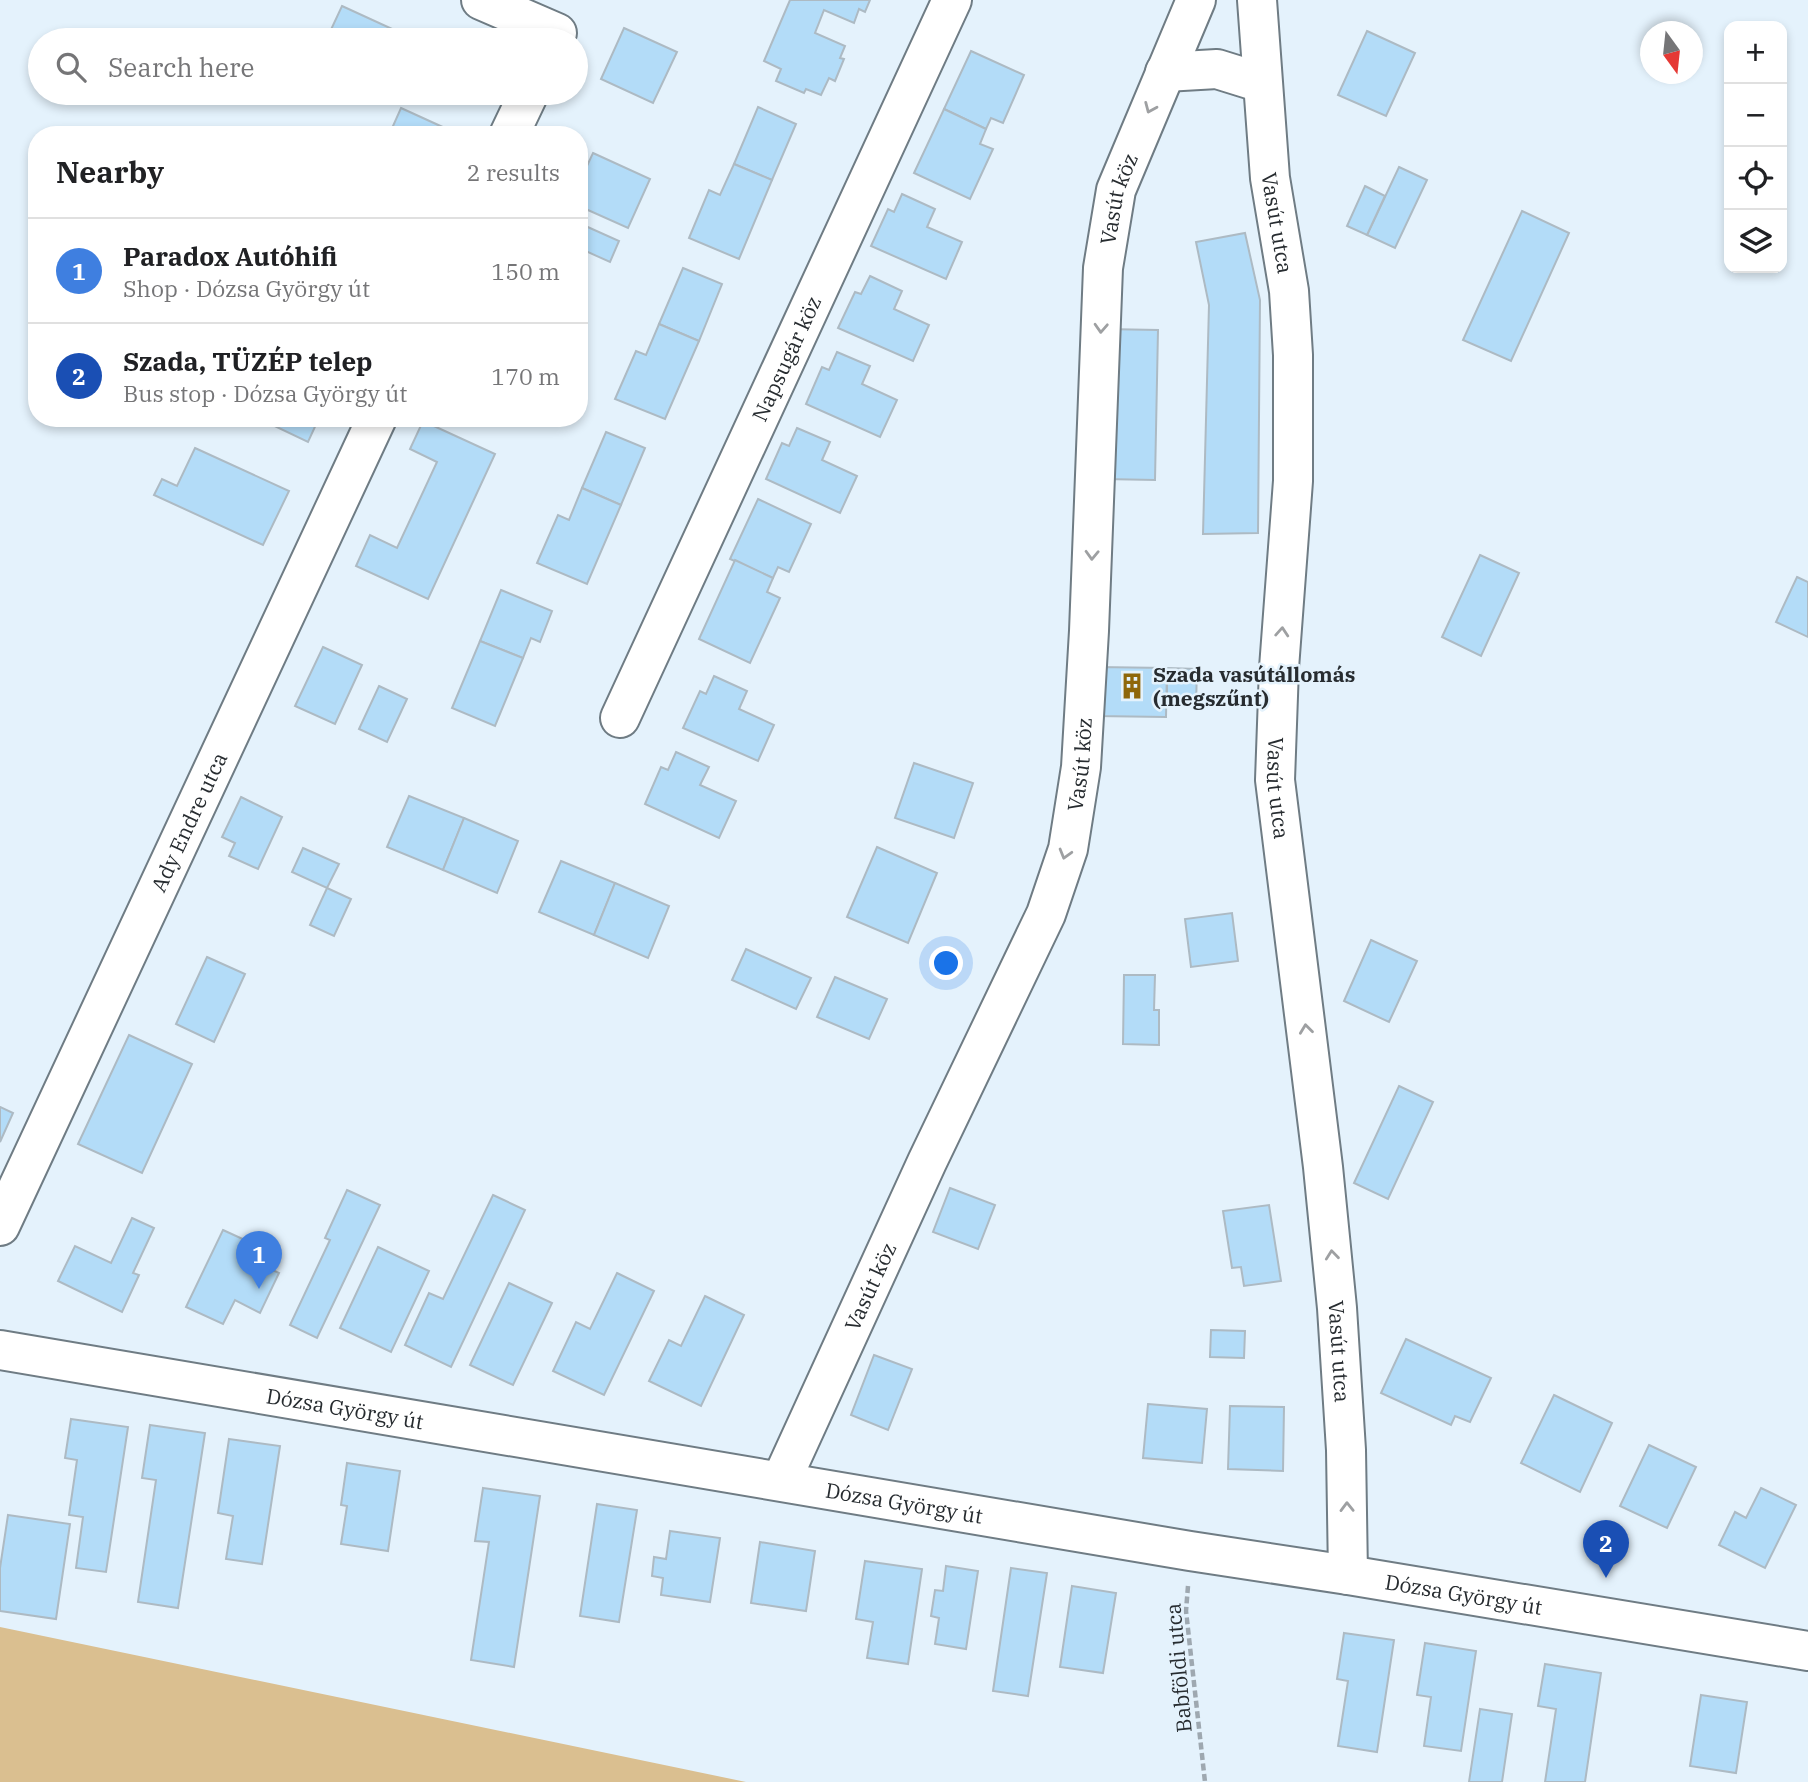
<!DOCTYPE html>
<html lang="en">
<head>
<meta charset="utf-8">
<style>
  body { margin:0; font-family:"IBM Plex Serif",serif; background:#f6f6f6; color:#202124 }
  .controls { position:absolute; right:21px; top:21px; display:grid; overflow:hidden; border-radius:14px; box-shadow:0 4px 10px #0003 }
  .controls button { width:63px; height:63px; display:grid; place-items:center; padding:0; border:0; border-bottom:2px solid #e0e0e0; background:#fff; color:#202124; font:35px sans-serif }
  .compass { position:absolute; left:1640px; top:21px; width:63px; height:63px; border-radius:50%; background:#fff; box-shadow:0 4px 10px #0003; rotate:165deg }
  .you { position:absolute; left:947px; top:964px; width:24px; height:24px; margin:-18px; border:5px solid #fff; border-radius:50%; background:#1a73e8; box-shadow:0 0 0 10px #1a73e833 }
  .badge { display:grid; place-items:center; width:46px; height:46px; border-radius:50%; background:#ea580c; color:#fff; font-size:23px; font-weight:700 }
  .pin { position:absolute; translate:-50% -58px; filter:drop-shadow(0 2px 4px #0008) }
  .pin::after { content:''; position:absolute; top:37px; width:24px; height:21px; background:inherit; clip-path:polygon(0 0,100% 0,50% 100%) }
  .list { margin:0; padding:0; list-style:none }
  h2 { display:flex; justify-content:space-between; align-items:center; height:91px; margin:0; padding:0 28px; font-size:30px }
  h2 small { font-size:23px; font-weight:400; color:#757577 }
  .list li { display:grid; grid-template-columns:46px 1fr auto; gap:21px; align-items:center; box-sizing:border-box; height:105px; padding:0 28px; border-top:2px solid #e0e0e0 }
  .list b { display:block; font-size:26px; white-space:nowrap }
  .list p { margin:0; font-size:23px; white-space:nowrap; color:#757577 }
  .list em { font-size:23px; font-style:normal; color:#757577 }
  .icon { flex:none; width:38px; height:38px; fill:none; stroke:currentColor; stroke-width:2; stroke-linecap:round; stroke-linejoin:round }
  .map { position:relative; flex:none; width:1808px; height:1782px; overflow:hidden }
  .search { position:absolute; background:#fff; box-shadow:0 4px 10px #0003; left:28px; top:28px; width:560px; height:77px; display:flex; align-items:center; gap:18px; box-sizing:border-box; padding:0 24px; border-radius:38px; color:#757577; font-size:26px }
  .panel { position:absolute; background:#fff; box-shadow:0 4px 10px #0003; left:28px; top:126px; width:560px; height:301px; border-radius:28px }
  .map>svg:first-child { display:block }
  .green { fill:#dabf90 }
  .building { fill:#b3dcf8; stroke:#adbac3; stroke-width:2 }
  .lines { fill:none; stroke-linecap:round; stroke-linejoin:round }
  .minor-casing { stroke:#6f7c84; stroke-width:42 }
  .major-casing { stroke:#6f7c84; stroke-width:42 }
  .path { stroke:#9ea8b0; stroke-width:4.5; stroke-dasharray:7 3.5; stroke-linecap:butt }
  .minor { stroke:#fff; stroke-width:38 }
  .major { stroke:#fff; stroke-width:38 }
  .oneway { stroke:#9ea0a2 }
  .labels { text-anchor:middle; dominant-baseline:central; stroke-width:5; stroke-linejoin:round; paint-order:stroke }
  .street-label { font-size:21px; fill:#272c30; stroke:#e4f2fc }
  .poi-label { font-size:21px; font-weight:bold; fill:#272c30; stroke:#e4f2fc; text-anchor:start }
</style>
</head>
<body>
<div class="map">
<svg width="1808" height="1782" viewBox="0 0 1808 1782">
  <rect width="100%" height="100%" fill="#e4f2fc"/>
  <!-- green -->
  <polygon class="green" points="0,1627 746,1782 0,1782"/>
  <!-- building -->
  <g class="building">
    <polygon points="790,0 870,0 865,12 859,9 854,23 824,10 815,33 845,46 840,58 844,59 835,81 829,78 821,95 806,89 804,93 776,81 781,69 764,61"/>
    <polygon points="342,6 401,33 398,40 336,40 328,36"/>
    <polygon points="624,28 677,52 653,103 601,79"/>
    <polygon points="457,30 479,40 452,40"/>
    <polygon points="1367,31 1415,53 1386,116 1338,95"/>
    <polygon points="401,33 418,40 398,40"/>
    <polygon points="971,51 1024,75 1003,123 991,118 986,129 944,109"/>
    <polygon points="451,93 473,93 469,101"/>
    <polygon points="758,107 796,124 772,180 734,164"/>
    <polygon points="401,108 458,134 458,135 389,135"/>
    <polygon points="944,109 986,129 980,144 993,149 970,199 914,173"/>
    <polygon points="593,153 650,179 628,228 579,206 579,183"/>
    <polygon points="734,164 772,180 739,259 689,238 709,190 720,195"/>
    <polygon points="1399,167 1427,180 1395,248 1367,235"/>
    <polygon points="1365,186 1385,196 1367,235 1347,226"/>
    <polygon points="902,194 935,209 927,227 962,242 946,279 871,246 888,209 894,212"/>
    <polygon points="1522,211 1569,233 1511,361 1463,340"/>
    <polygon points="581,224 619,241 610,262 579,248"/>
    <polygon points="1245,233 1260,300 1258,533 1203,534 1209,305 1196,242"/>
    <polygon points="683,268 722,284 699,341 659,324"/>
    <polygon points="870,276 902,291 894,309 929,325 913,361 838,328 855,292 861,294"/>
    <polygon points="659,324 699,341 665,419 615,399 636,351 646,355"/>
    <polygon points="1105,329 1158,330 1155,480 1104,479"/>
    <polygon points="837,352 870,366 862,384 897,400 880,437 806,404 822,367 829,370"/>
    <polygon points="265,418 319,418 308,442 264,421"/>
    <polygon points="423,421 495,454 428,599 356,566 370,535 397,548 437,462 410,449"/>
    <polygon points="797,428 830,442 822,460 857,476 840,513 766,479 782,443 789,446"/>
    <polygon points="606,432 645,448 621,505 582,488"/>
    <polygon points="195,448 289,491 263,545 154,495 162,479 177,486"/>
    <polygon points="582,488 621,505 587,584 537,563 558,515 569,520"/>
    <polygon points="758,499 811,524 789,572 778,567 773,578 730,559"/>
    <polygon points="1480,555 1519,573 1481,656 1442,637"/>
    <polygon points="735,560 773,578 767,592 780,598 750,663 699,639"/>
    <polygon points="1797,577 1808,582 1808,637 1776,622"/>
    <polygon points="501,590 552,611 540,642 531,638 523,658 480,641"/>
    <polygon points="480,641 523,658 495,726 452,708"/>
    <polygon points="323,647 362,665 335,724 295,706"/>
    <polygon points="1097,667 1167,668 1166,717 1096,716"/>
    <polygon points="1167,668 1197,669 1196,705 1167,704"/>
    <polygon points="714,676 747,691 739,709 774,725 758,761 683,728 700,691 706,694"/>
    <polygon points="379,686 407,699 387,742 359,729"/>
    <polygon points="676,752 709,767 700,785 736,801 719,838 645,804 661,767 668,770"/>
    <polygon points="914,763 973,783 954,838 895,818"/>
    <polygon points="409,796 464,818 443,870 387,847"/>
    <polygon points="241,797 282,817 258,869 229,856 235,843 222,837"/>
    <polygon points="464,818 518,841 497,893 443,870"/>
    <polygon points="877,847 937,873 908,943 847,917"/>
    <polygon points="303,848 339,864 327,888 292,872"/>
    <polygon points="561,861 615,883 594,935 539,912"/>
    <polygon points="615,883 669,906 648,958 594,935"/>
    <polygon points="327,888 351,899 334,936 310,925"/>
    <polygon points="1232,913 1238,961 1191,967 1185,919"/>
    <polygon points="1371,940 1417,961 1389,1022 1344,1001"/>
    <polygon points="746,949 811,978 796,1009 732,980"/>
    <polygon points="207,957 245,974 214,1042 176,1024"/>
    <polygon points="1124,975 1155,975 1154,1010 1159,1010 1159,1045 1123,1044"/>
    <polygon points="835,977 887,999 869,1039 817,1017"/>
    <polygon points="129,1035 192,1064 142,1173 78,1144"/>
    <polygon points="1399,1086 1433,1102 1388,1199 1354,1183"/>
    <polygon points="0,1107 13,1113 0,1142"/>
    <polygon points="950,1188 995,1205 978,1249 933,1232"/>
    <polygon points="347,1190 380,1205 317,1338 290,1325 330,1240 325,1238"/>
    <polygon points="493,1195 525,1210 451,1367 405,1345 429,1293 443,1299"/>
    <polygon points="1269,1205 1281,1281 1244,1286 1241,1267 1232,1268 1223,1211"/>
    <polygon points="132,1218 154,1228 133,1273 139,1275 122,1312 58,1281 75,1246 111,1263"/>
    <polygon points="223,1230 260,1247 253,1261 279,1273 260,1313 235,1300 223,1324 186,1307"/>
    <polygon points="378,1247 429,1271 391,1352 340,1328"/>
    <polygon points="617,1273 654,1291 604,1395 553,1371 576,1322 590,1329"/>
    <polygon points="509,1283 552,1303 513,1385 470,1365"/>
    <polygon points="705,1296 744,1315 701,1406 649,1381 669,1340 681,1346"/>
    <polygon points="1211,1330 1245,1331 1244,1358 1210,1357"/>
    <polygon points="1406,1339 1491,1378 1470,1422 1455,1416 1451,1425 1381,1393"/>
    <polygon points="874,1355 912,1369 888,1430 851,1415"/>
    <polygon points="1554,1395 1612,1423 1580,1492 1521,1463"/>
    <polygon points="1148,1404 1207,1409 1202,1463 1143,1458"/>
    <polygon points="1230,1406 1284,1407 1283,1471 1228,1469"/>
    <polygon points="71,1419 128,1427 106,1572 76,1568 83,1517 69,1515 77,1460 65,1458"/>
    <polygon points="150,1425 205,1433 178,1608 138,1602 156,1480 142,1478"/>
    <polygon points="229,1439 280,1446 262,1564 226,1559 233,1516 218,1513"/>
    <polygon points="1649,1445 1696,1467 1667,1528 1620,1506"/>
    <polygon points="347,1463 400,1471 388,1551 341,1544 347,1506 341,1505"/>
    <polygon points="483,1488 540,1496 514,1667 471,1660 489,1542 475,1541"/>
    <polygon points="1761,1488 1796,1505 1765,1568 1719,1545 1735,1512 1746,1518"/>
    <polygon points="597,1504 637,1510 619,1622 580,1616"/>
    <polygon points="8,1515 70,1524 56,1619 0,1611 0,1568"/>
    <polygon points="670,1531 720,1538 710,1602 661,1595 663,1578 652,1576 654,1557 666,1559"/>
    <polygon points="760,1542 815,1551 806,1611 751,1603"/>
    <polygon points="865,1561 922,1569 908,1664 867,1658 873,1622 856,1619"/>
    <polygon points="946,1566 978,1571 966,1649 935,1644 939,1618 931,1616 935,1590 943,1591"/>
    <polygon points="1011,1568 1047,1573 1028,1696 993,1691"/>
    <polygon points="1072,1586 1116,1593 1103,1673 1060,1667"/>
    <polygon points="1344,1633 1394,1640 1377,1752 1338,1746 1348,1681 1337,1679"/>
    <polygon points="1425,1643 1476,1651 1461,1751 1424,1746 1431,1697 1417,1695"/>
    <polygon points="1545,1664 1601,1673 1585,1782 1545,1782 1556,1709 1538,1706"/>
    <polygon points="1701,1695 1747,1702 1736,1773 1690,1766"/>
    <polygon points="1480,1709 1512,1714 1502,1782 1469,1782"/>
  </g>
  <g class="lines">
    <!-- minor casing -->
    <g class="minor-casing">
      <g id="minor">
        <polyline points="481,0 557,33 553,40"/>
        <path id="s1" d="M1257 0 1270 178 1289 291 1293 355V481L1279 668 1275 780 1323 1167 1337 1308 1346 1450 1348 1575"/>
        <polyline points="1165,72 1217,69 1262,83"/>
        <polyline points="509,135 529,93"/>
        <path id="s2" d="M620 718 952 0"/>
        <path id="s3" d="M0 1226 377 418"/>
        <path id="s4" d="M781 1481 927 1162 1046 914 1068 849 1081 767 1089 631 1103 268 1116 190 1196 0"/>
      </g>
    </g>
    <!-- major casing -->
    <g class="major-casing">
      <g id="major">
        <path id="s5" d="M0 1350 1190 1551 1348 1575 1808 1651"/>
      </g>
    </g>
    <!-- path -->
    <polyline class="path" points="1188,1586 1186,1611 1205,1782"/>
    <!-- minor -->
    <use href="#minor" class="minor"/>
    <!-- major -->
    <use href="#major" class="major"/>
  </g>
  <!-- one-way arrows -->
  <defs><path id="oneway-chevron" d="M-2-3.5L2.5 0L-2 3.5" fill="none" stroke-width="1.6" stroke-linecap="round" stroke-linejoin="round" transform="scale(1.75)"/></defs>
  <g class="oneway">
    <use href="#oneway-chevron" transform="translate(1150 108) rotate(113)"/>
    <use href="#oneway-chevron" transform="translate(1101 328) rotate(93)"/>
    <use href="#oneway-chevron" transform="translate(1092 555) rotate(92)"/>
    <use href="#oneway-chevron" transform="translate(1282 632) rotate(-86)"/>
    <use href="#oneway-chevron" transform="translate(1065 854) rotate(106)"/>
    <use href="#oneway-chevron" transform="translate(1306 1029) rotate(-97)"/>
    <use href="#oneway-chevron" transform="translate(1332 1255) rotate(-96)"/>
    <use href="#oneway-chevron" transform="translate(1347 1507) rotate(-91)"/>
  </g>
  <!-- icons -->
  <defs>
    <g id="building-bare" transform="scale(2.1)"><path d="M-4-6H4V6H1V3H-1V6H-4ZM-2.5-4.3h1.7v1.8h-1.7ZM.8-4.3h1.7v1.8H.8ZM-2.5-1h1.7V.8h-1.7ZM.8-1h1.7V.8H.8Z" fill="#8e670b" stroke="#e4f2fc" stroke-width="2.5" paint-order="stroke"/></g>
  </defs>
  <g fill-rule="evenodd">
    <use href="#building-bare" x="1132" y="686"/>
  </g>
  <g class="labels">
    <!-- street labels -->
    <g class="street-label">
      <text stroke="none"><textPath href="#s4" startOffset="1348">Vasút köz</textPath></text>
      <text stroke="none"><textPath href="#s1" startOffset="224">Vasút utca</textPath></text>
      <text stroke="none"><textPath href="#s2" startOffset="396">Napsugár köz</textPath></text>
      <text stroke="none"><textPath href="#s4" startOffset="780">Vasút köz</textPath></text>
      <text stroke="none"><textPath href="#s1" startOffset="791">Vasút utca</textPath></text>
      <text stroke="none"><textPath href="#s3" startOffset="446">Ady Endre utca</textPath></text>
      <text stroke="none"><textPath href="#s4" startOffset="214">Vasút köz</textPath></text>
      <text stroke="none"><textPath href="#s1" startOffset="1358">Vasút utca</textPath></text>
      <text stroke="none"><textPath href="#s5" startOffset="350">Dózsa György út</textPath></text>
      <text stroke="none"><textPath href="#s5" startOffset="917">Dózsa György út</textPath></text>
      <text stroke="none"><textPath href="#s5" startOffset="1484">Dózsa György út</textPath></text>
      <text transform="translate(1178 1668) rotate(-95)">Babföldi utca</text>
    </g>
    <!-- poi labels -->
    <g class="poi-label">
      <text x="1153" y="674">Szada vasútállomás<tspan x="1153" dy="24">(megszűnt)</tspan></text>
    </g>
  </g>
</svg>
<div class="controls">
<button>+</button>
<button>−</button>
<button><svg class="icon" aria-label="locate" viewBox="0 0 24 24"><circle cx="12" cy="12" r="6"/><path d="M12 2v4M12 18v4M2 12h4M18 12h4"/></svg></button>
<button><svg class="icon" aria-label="layers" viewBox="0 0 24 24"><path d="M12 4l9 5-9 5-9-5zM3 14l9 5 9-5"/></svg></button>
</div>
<svg class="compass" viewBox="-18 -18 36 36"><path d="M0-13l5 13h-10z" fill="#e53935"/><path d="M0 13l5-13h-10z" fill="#757577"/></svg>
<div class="you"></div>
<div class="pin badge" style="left:259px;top:1289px;background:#3f7fe0">1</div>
<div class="pin badge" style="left:1606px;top:1578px;background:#1a4fb4">2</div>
<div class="search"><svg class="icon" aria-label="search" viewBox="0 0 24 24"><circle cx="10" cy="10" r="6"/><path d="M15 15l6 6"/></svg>Search here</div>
<section class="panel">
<h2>Nearby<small>2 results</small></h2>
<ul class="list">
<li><span class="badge" style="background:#3f7fe0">1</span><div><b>Paradox Autóhifi</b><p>Shop · Dózsa György út</p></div><em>150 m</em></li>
<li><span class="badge" style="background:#1a4fb4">2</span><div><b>Szada, TÜZÉP telep</b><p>Bus stop · Dózsa György út</p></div><em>170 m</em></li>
</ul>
</section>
</div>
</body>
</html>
